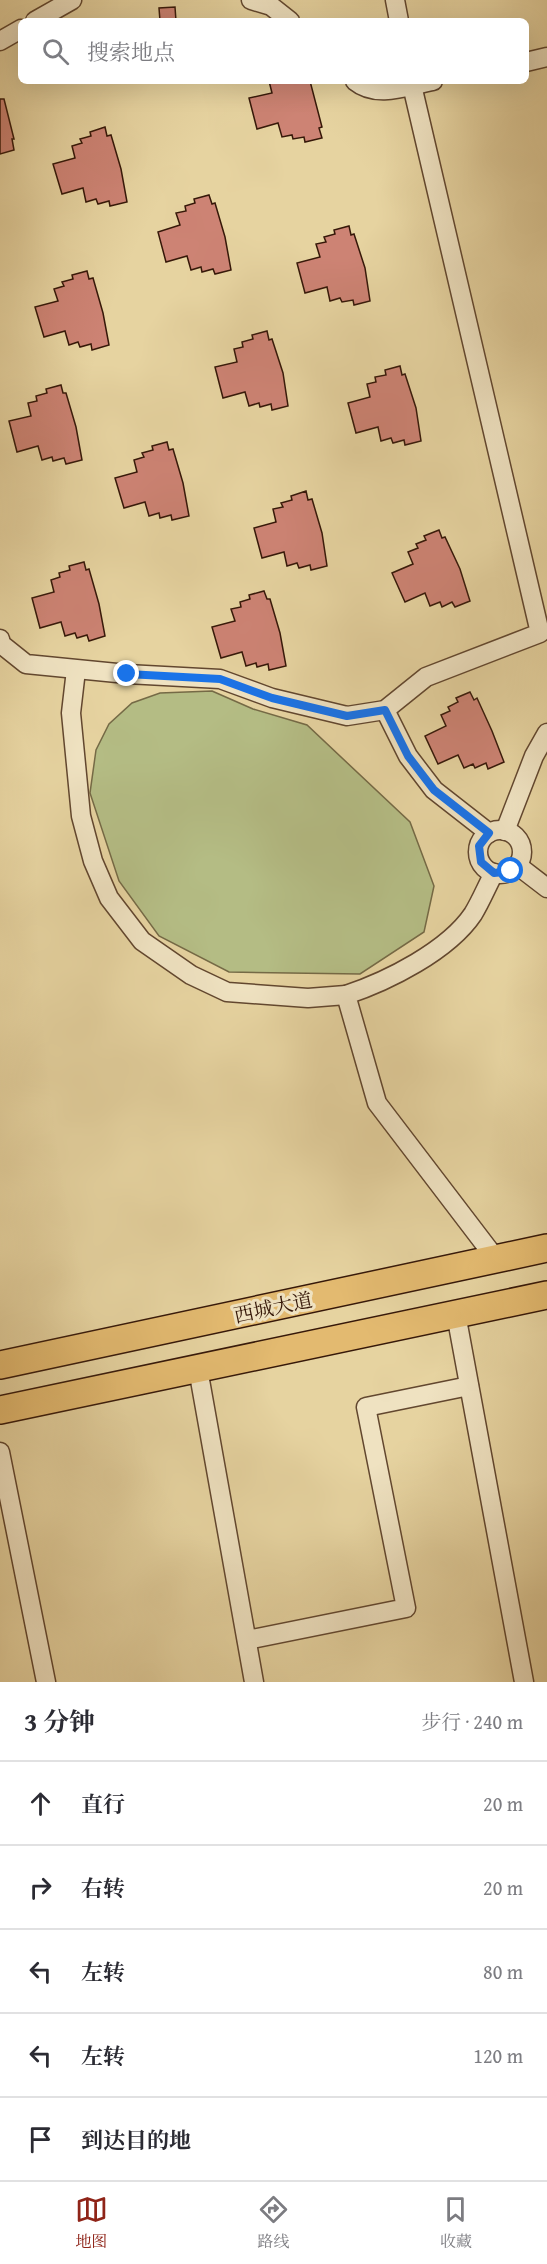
<!DOCTYPE html>
<html lang="zh">
<head>
<meta charset="utf-8">
<style>
  body { margin:0; font-family:"Gentium Book Plus","Noto Serif SC",serif; background:#f2f2f3; color:#2b2b33 }
  .stop { position:absolute; width:18px; height:18px; margin:-14px; border:4px solid #1a73e8; border-radius:50%; background:#fff }
  .stop.end { background:#1a73e8; border-color:#fff; box-shadow:0 2px 6px #0008 }
  .list { margin:0; padding:0; list-style:none }
  h2 { display:flex; justify-content:space-between; align-items:center; height:78px; margin:0; padding:0 24px; font-size:26px }
  h2 small { font-size:20px; font-weight:400; color:#7c7c81 }
  .list li { display:grid; grid-template-columns:39px 1fr auto; gap:18px; align-items:center; box-sizing:border-box; height:84px; padding:0 24px; border-top:2px solid #e1e1e2 }
  .list b { display:block; font-size:22px; white-space:nowrap }
  .list em { font-size:20px; font-style:normal; color:#7c7c81 }
  .icon { flex:none; width:33px; height:33px; fill:none; stroke:currentColor; stroke-width:2; stroke-linecap:round; stroke-linejoin:round }
  .map { position:relative; flex:none; width:547px; height:1682px; overflow:hidden }
  .search { position:absolute; background:#fff; box-shadow:0 6px 24px #0002; left:18px; right:18px; top:18px; height:66px; display:flex; align-items:center; gap:15px; box-sizing:border-box; padding:0 21px; border-radius:9px; color:#7c7c81; font-size:22px }
  .sheet { height:498px; background:#fff }
  nav { display:flex; justify-content:space-around; align-items:center; box-sizing:border-box; height:84px; border-top:2px solid #e1e1e2; background:#fff; font-size:16px; color:#7c7c81 }
  nav a { display:grid; justify-items:center; gap:3px }
  nav .on { color:#8f2418 }
  .map>svg:first-child { display:block }
  .green { fill:#b4bc84; stroke:#756a46; stroke-width:1.5 }
  .building { fill:#cd8374; stroke:#361809; stroke-width:1.5 }
  .lines { fill:none; stroke-linecap:round; stroke-linejoin:round }
  .minor-casing { stroke:#62472f; stroke-width:21 }
  .highway-casing { stroke:#361809; stroke-width:30 }
  .minor { stroke:#efe2c1; stroke-width:18 }
  .highway { stroke:#e3ba70; stroke-width:27 }
  .route { stroke:#1a73e8; stroke-width:8 }
  .labels { text-anchor:middle; dominant-baseline:central; stroke-width:6; stroke-linejoin:round; paint-order:stroke }
  .street-label { font-size:20px; fill:#361809; stroke:#efe2c1 }
</style>
</head>
<body>
<div class="map">
<svg width="547" height="1682" viewBox="0 0 547 1682">
  <rect width="100%" height="100%" fill="#e6d3a0"/>
  <filter id="stains"><feTurbulence type="fractalNoise" baseFrequency=".00333" numOctaves="4"/><feColorMatrix values="0 0 0 0 .2 0 0 0 0 .09 0 0 0 0 .02 0 0 0 .5 -.17"/></filter>
  <radialGradient id="worn" r=".72"><stop offset=".6" stop-color="#630" stop-opacity="0"/><stop offset="1" stop-color="#630" stop-opacity=".3"/></radialGradient>
  <!-- green -->
  <polygon class="green" points="212,691 253,709 307,725 410,822 434,886 424,932 360,974 229,972 159,936 119,881 90,793 96,750 109,724 132,703 160,693"/>
  <!-- building -->
  <g class="building">
    <polygon points="175,7 176,21 160,21 159,8"/>
    <polygon points="269,81 310,81 322,127 319,128 322,138 305,142 304,137 293,139 292,135 282,137 278,123 257,129 249,98 272,93"/>
    <polygon points="0,99 4,99 14,139 12,139 14,150 0,154"/>
    <polygon points="105,127 107,136 111,135 121,169 127,202 110,206 109,201 98,204 96,199 86,202 83,188 62,194 53,164 75,158 72,146 82,143 80,139 91,136 90,132"/>
    <polygon points="209,195 212,204 215,203 225,237 231,270 215,274 213,269 202,272 201,267 191,270 187,256 166,262 158,232 180,225 176,213 186,211 185,206 195,203 194,199"/>
    <polygon points="349,226 351,235 354,234 365,268 370,301 354,305 353,300 342,302 340,298 330,301 327,287 305,293 297,263 320,257 316,244 326,242 324,237 335,234 334,230"/>
    <polygon points="87,271 89,279 93,278 103,313 109,345 92,350 91,344 80,347 78,342 69,345 65,331 44,337 35,307 58,301 54,289 64,286 62,282 73,279 72,275"/>
    <polygon points="267,331 269,340 272,339 283,373 288,406 272,410 271,404 260,407 259,403 249,406 245,392 223,398 215,367 237,362 234,349 243,347 242,342 253,339 252,335"/>
    <polygon points="400,366 402,375 405,374 416,408 421,441 405,445 404,440 393,443 391,438 381,441 378,427 356,433 348,403 370,397 367,384 376,382 375,377 386,375 385,370"/>
    <polygon points="61,385 63,393 66,393 76,427 82,460 66,464 64,458 53,461 52,457 42,460 38,446 17,452 9,421 31,416 28,403 37,401 36,396 47,393 46,389"/>
    <polygon points="167,442 169,450 173,449 183,483 189,516 172,520 171,515 160,518 159,513 149,516 145,502 124,508 115,478 137,472 134,460 144,457 142,453 153,450 152,446"/>
    <polygon points="306,491 308,500 312,499 322,533 327,566 311,570 310,565 299,568 297,563 287,566 284,552 262,558 254,528 276,522 273,509 283,507 281,503 292,500 291,496"/>
    <polygon points="439,530 442,538 445,537 460,569 470,601 455,607 452,602 442,607 440,602 430,606 425,593 405,602 392,573 413,564 408,552 418,548 416,544 426,540 424,536"/>
    <polygon points="84,562 86,570 89,569 99,604 105,636 89,641 87,635 77,638 75,633 65,636 61,622 40,628 32,598 54,592 51,580 60,577 59,573 70,570 69,566"/>
    <polygon points="264,591 267,599 270,599 280,633 286,666 269,670 268,664 257,667 256,663 246,666 242,652 221,658 212,627 235,621 231,609 241,607 240,602 250,599 249,595"/>
    <polygon points="470,692 474,700 477,698 492,731 504,762 488,769 486,763 475,768 473,764 464,768 458,755 438,764 425,736 446,726 441,715 450,711 448,707 458,702 456,698"/>
  </g>
  <g class="lines">
    <!-- minor casing -->
    <g class="minor-casing">
      <g id="minor">
        <polyline points="251,0 271,6 290,21"/>
        <polyline points="395,0 399,21"/>
        <polyline points="35,21 72,0"/>
        <polyline points="0,41 21,29"/>
        <polyline points="526,62 547,57"/>
        <path d="M355 81C377 99 407 86 433 81"/>
        <polyline points="0,639 1,644 26,664 127,674 220,679 272,698 347,716 385,710 426,677 540,633 411,81"/>
        <polyline points="76,670 71,713 81,816 93,861 109,898 142,941 191,975 227,992 308,998 346,995"/>
        <polyline points="385,710 408,756 434,790 489,833"/>
        <circle cx="500" cy="852" r="22"/>
        <polyline points="505,831 534,756 547,733"/>
        <polyline points="517,865 547,888"/>
        <path d="M494 873C487 886 481 901 473 914 448 951 388 981 346 995L377 1103 496 1259"/>
        <polyline points="456,1314 524,1682"/>
        <polyline points="198,1369 254,1682"/>
        <polyline points="0,1452 46,1682"/>
        <polyline points="247,1640 406,1608 366,1407 469,1386"/>
      </g>
    </g>
    <!-- highway casing -->
    <g class="highway-casing">
      <g id="highway">
        <polyline points="0,1365 547,1248"/>
        <polyline points="0,1410 547,1295"/>
      </g>
    </g>
    <!-- minor -->
    <use href="#minor" class="minor"/>
    <!-- highway -->
    <use href="#highway" class="highway"/>
  </g>
  <g class="lines">
    <!-- route -->
    <polyline class="route" points="127,674 220,679 272,698 347,716 385,710 408,756 434,790 489,833 479,846 481,862 494,873 511,871"/>
  </g>
  <g class="labels">
    <!-- street labels -->
    <g class="street-label">
      <text transform="translate(273 1307) rotate(-12)">西城大道</text>
    </g>
  </g>
  <rect width="100%" height="100%" filter="url(#stains)"/>
  <rect width="100%" height="100%" fill="url(#worn)"/>
</svg>
<div class="stop" style="left:511px;top:871px"></div>
<div class="stop end" style="left:127px;top:674px"></div>
<div class="search"><svg class="icon" aria-label="search" viewBox="0 0 24 24"><circle cx="10" cy="10" r="6"/><path d="M15 15l6 6"/></svg>搜索地点</div>
</div>
<section class="sheet">
<h2>3 分钟<small>步行 · 240 m</small></h2>
<ul class="list">
<li><svg class="icon" aria-label="ahead" viewBox="0 0 24 24"><path d="M12 20V5M6 11l6-6 6 6"/></svg><div><b>直行</b></div><em>20 m</em></li>
<li><svg class="icon" aria-label="right" viewBox="0 0 24 24"><path d="M7 20v-9h11M14 6l5 5-5 5"/></svg><div><b>右转</b></div><em>20 m</em></li>
<li><svg class="icon" aria-label="left" viewBox="0 0 24 24"><path d="M17 20v-9H6M10 6l-5 5 5 5"/></svg><div><b>左转</b></div><em>80 m</em></li>
<li><svg class="icon" aria-label="left" viewBox="0 0 24 24"><path d="M17 20v-9H6M10 6l-5 5 5 5"/></svg><div><b>左转</b></div><em>120 m</em></li>
<li><svg class="icon" aria-label="arrive" viewBox="0 0 24 24"><path d="M6 21V4h12l-3 4 3 4H6"/></svg><div><b>到达目的地</b></div></li>
</ul>
</section>
<nav>
<a class="on"><svg class="icon" aria-label="map" viewBox="0 0 24 24"><path d="M3 6l6-2 6 2 6-2v14l-6 2-6-2-6 2zM9 4v14M15 6v14"/></svg>地图</a>
<a><svg class="icon" aria-label="directions" viewBox="0 0 24 24"><path d="M12 3l9 9-9 9-9-9zM9 14v-3h6M13 9l2 2-2 2"/></svg>路线</a>
<a><svg class="icon" aria-label="saved" viewBox="0 0 24 24"><path d="M7 4h10v16l-5-4-5 4z"/></svg>收藏</a>
</nav>
</body>
</html>
